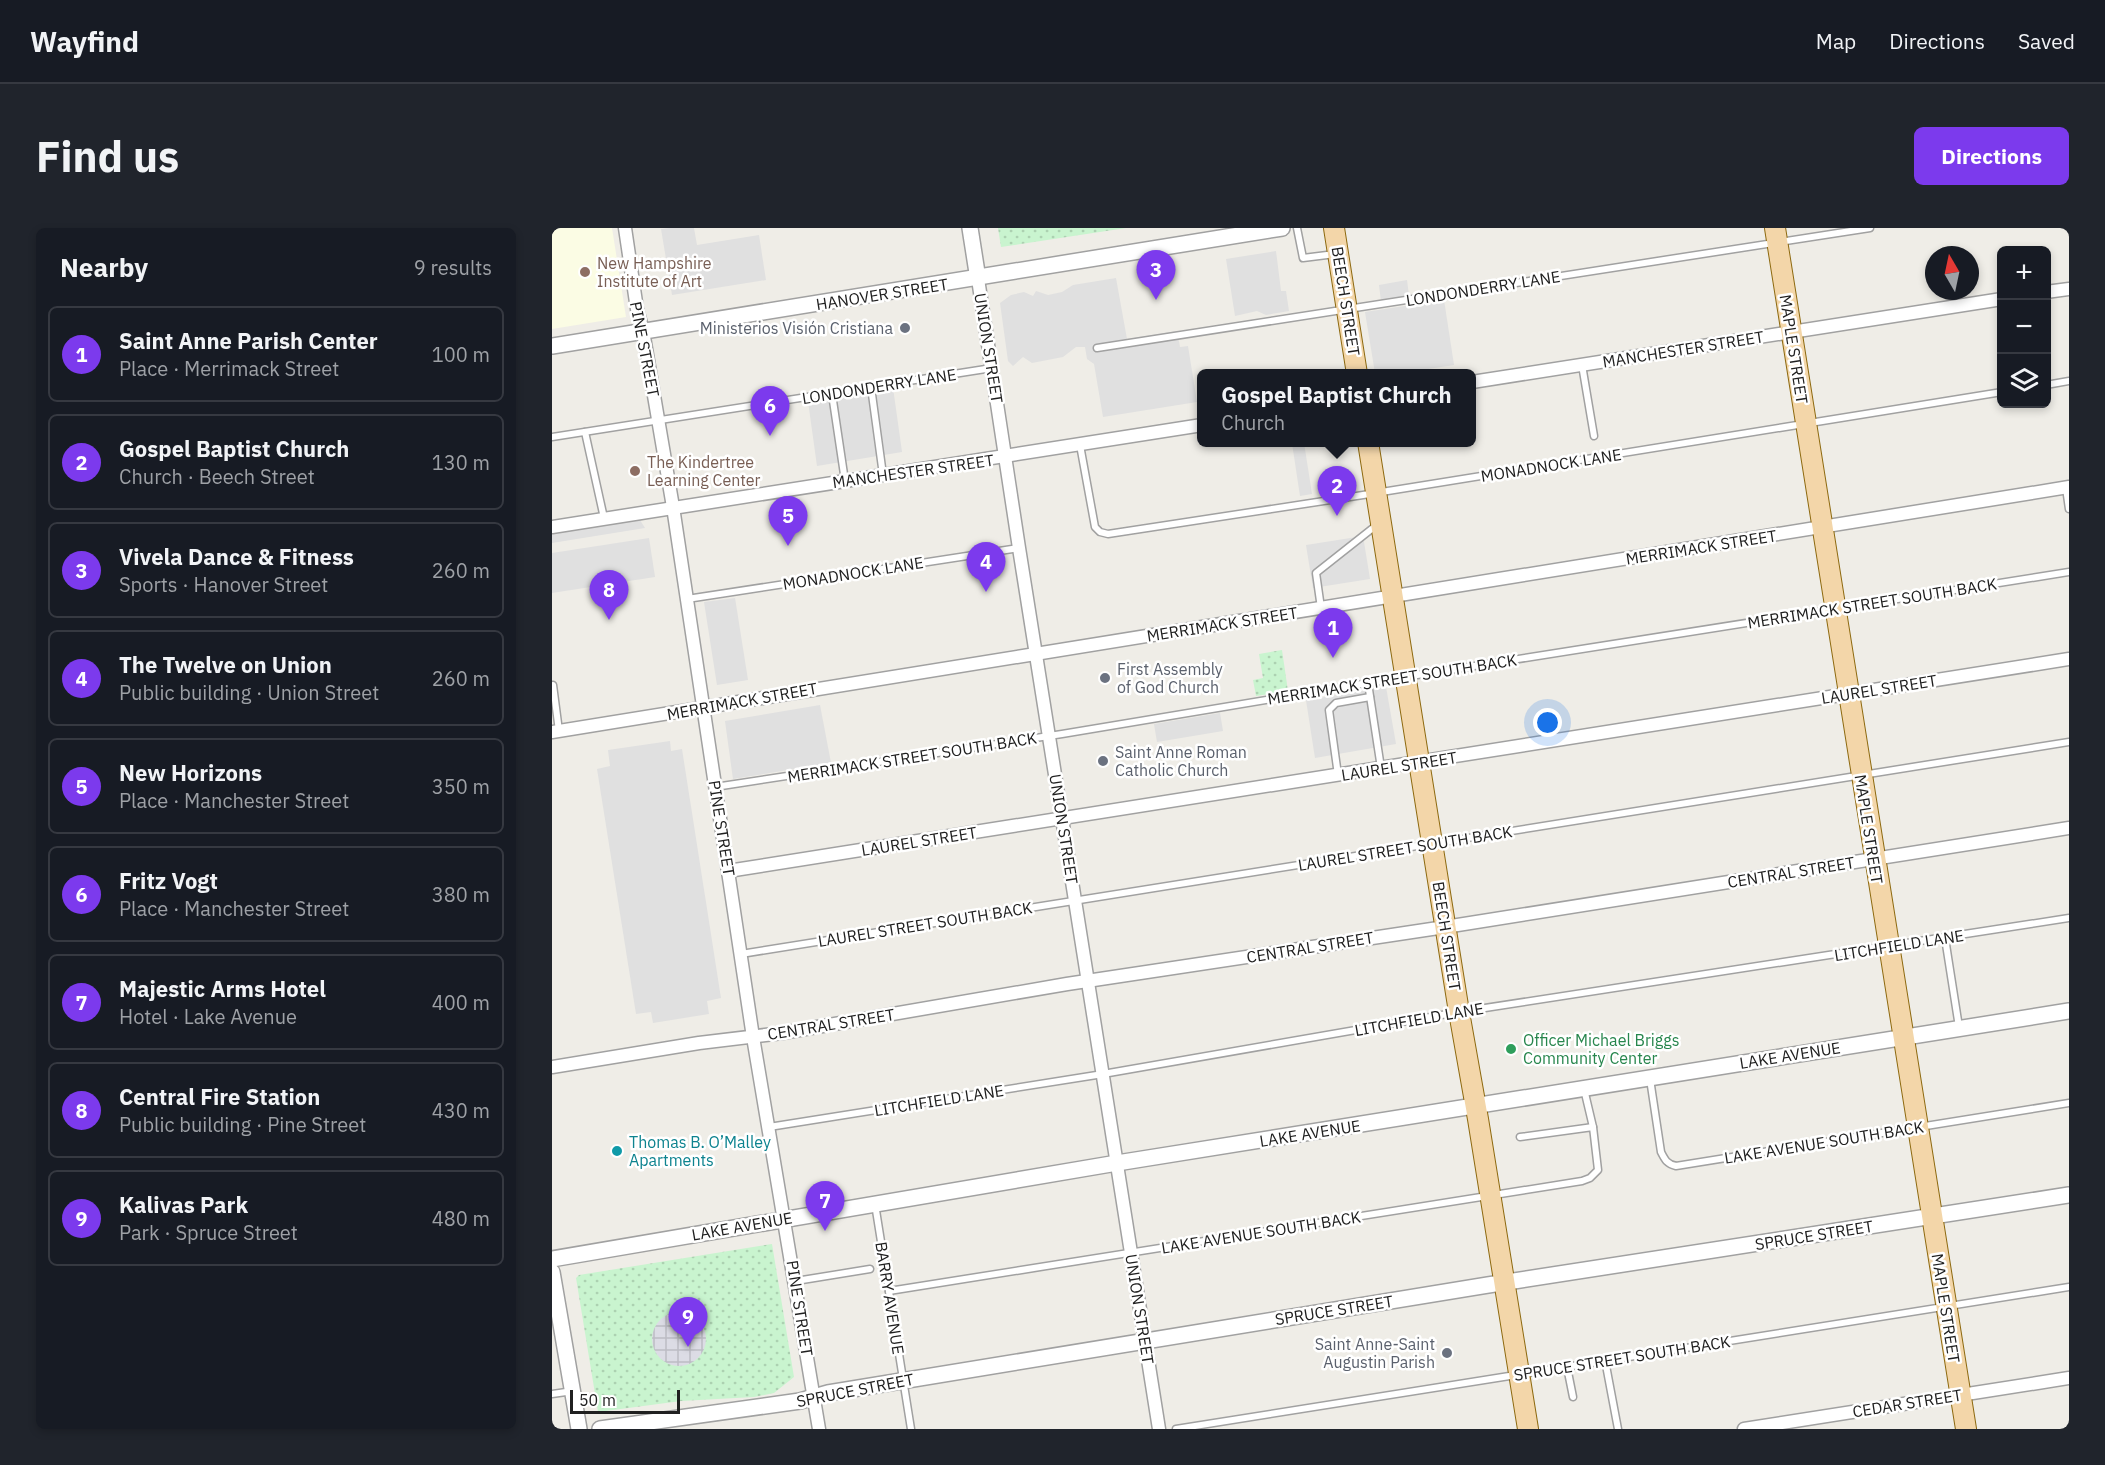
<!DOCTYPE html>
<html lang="en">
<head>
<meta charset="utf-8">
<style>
  body { margin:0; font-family:"IBM Plex Sans",sans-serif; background:#20242c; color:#f1f3f6 }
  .controls { position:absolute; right:18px; top:18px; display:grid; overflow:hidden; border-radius:9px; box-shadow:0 3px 9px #0003 }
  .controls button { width:54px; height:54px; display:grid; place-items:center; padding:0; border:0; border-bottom:2px solid #363941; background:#171b24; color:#f1f3f6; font:30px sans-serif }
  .compass { position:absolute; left:1373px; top:18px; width:54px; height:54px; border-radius:50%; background:#171b24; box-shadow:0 3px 9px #0003; rotate:351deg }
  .scale { position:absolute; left:18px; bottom:15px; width:110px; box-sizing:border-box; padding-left:6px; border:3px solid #202020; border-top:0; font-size:16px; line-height:21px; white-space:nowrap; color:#202020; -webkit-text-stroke:4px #fff; paint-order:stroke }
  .you { position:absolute; left:996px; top:495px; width:21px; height:21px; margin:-15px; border:4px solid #fff; border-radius:50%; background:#1a73e8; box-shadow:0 0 0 9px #1a73e833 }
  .badge { display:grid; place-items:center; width:39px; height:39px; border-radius:50%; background:#7c3aed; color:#fff; font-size:20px; font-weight:700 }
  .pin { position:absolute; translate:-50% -50px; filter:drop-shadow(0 2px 3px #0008) }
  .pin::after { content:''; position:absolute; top:32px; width:21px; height:18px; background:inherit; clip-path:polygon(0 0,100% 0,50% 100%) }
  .popup { position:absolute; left:645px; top:141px; width:279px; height:78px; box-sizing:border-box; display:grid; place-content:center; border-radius:9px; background:#171b24; filter:drop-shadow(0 2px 4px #0005); font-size:20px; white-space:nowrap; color:#9ea1a6 }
  .popup b { font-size:22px; color:#f1f3f6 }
  .popup::after { content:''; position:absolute; left:50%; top:100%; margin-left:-12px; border:12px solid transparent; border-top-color:#171b24 }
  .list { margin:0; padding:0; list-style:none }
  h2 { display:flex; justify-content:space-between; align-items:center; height:78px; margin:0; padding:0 24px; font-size:26px }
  h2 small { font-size:20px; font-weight:400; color:#9ea1a6 }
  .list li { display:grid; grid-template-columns:39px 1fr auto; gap:18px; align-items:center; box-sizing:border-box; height:96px; margin:0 12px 12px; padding:0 12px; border:2px solid #363941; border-radius:9px }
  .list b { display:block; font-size:22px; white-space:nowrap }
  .list p { margin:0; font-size:20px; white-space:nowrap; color:#9ea1a6 }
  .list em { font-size:20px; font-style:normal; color:#9ea1a6 }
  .icon { flex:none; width:33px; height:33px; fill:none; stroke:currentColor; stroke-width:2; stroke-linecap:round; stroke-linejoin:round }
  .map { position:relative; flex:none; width:1517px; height:1201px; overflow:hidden; border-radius:9px }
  header { display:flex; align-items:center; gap:36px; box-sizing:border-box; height:84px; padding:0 30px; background:#171b24; border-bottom:2px solid #363941 }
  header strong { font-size:28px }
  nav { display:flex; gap:33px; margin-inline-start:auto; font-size:21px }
  .intro { display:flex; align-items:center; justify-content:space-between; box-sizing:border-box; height:144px; padding:0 36px }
  h1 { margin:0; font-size:42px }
  .button { padding:15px 27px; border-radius:9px; background:#7c3aed; color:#fff; font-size:21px; font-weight:700 }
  main { display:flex; gap:36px; padding:0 36px }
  aside { flex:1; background:#171b24; border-radius:9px; box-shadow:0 3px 9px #0003 }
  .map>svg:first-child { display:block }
  .education { fill:#fbfce4 }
  .park { fill:url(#park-dots) }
  .parking { fill:#e0e0e0 }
  .plaza { fill:url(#plaza-grid) }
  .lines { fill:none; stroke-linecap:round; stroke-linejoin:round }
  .service-casing { stroke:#a1a1a1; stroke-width:9 }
  .minor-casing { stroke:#a1a1a1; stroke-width:15 }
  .tertiary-casing { stroke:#a1a1a1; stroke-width:18 }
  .primary-casing { stroke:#8d690f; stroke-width:22 }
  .service { stroke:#fff; stroke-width:6 }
  .minor { stroke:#fff; stroke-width:12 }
  .tertiary { stroke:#fff; stroke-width:15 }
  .primary { stroke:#f3d6a9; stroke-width:20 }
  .education-dot { fill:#8d6e63; stroke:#fff; stroke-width:2 }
  .worship-dot { fill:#6b7280; stroke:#fff; stroke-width:2 }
  .leisure-dot { fill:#2e9e5b; stroke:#fff; stroke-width:2 }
  .culture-dot { fill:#0f9aa8; stroke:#fff; stroke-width:2 }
  .labels { text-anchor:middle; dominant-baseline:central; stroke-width:5; stroke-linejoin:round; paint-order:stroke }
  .education-label { font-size:16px; fill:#785e54; stroke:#fff; text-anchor:start }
  .street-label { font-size:16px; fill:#202020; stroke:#fff }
  .worship-label { font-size:16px; fill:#5b616d; stroke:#fff; text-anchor:end }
  .leisure-label { font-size:16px; fill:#27864d; stroke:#fff; text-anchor:start }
  .culture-label { font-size:16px; fill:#0d838f; stroke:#fff; text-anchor:start }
</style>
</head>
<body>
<header>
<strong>Wayfind</strong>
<nav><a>Map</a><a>Directions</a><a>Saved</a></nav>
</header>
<div class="intro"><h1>Find us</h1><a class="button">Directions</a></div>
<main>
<aside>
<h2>Nearby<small>9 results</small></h2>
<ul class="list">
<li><span class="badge">1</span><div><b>Saint Anne Parish Center</b><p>Place · Merrimack Street</p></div><em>100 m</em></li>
<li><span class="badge">2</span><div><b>Gospel Baptist Church</b><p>Church · Beech Street</p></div><em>130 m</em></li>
<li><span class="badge">3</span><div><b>Vivela Dance &amp; Fitness</b><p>Sports · Hanover Street</p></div><em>260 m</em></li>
<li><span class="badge">4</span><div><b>The Twelve on Union</b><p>Public building · Union Street</p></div><em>260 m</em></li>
<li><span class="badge">5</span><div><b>New Horizons</b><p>Place · Manchester Street</p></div><em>350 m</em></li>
<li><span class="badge">6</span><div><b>Fritz Vogt</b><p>Place · Manchester Street</p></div><em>380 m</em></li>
<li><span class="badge">7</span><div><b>Majestic Arms Hotel</b><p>Hotel · Lake Avenue</p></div><em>400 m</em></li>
<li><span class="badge">8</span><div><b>Central Fire Station</b><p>Public building · Pine Street</p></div><em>430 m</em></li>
<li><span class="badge">9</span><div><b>Kalivas Park</b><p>Park · Spruce Street</p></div><em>480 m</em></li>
</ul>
</aside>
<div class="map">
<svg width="1517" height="1201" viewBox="0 0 1517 1201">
  <defs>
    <pattern id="park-dots" width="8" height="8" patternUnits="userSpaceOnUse" patternTransform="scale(1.5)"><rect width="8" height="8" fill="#c9f4cf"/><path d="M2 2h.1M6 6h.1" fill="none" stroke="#acd1b1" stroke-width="1.8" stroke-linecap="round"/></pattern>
    <pattern id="plaza-grid" width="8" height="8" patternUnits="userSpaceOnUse" patternTransform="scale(1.5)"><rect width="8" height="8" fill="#dcdce5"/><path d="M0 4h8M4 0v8" fill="none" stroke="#bcbcc4"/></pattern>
  </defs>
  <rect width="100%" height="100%" fill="#efede7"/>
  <!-- education -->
  <polygon class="education" points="0,0 60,0 74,89 0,101"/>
  <!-- park -->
  <g class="park">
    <polygon points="446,0 574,0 449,19"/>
    <polygon points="730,422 736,463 704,468 701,452 711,450 707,426"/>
    <polygon points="220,1016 242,1149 222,1165 202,1169 129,1173 46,1184 24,1050 27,1047"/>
  </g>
  <!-- parking -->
  <g class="parking">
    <polygon points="117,0 142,0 145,17 207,7 214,52 120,67 109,1"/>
    <polygon points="724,23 729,63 734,63 737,83 714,87 705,83 683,88 674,31"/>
    <polygon points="564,50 575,111 625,103 628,119 636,118 645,174 551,189 542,136 535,131 533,119 524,119 511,129 480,135 471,129 461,138 456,133 448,75 459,67 472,64 481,68 484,63 496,67 510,64 521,57"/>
    <polygon points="855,52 857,68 829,73 827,57"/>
    <polygon points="892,72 902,137 850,145 823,145 813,84"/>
    <polygon points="341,160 350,224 265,238 256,173"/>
    <polygon points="740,215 752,215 760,266 748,268"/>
    <polygon points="86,289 93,300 0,315 0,302"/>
    <polygon points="811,308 818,351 761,360 754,317"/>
    <polygon points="97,310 103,349 0,365 0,325"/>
    <polygon points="183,370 196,452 165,457 152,374"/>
    <polygon points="834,459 844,516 763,530 754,472"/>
    <polygon points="268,477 279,535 181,551 173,493"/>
    <polygon points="668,485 671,503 605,514 602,496"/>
    <polygon points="118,513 119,523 130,521 169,770 155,773 157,786 101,795 99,784 84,786 45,541 58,538 56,522"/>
  </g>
  <!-- plaza -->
  <circle class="plaza" cx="127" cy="1111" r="27"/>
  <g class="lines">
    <!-- service casing -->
    <g class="service-casing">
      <g id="service">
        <polyline points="745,0 751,30 783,26"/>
        <polyline points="545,120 1318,0"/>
        <polyline points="1030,137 1042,208"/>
        <polyline points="1494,157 1517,153"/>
        <polyline points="319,159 331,247"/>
        <polyline points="280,166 293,253"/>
        <polyline points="33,204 52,290"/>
        <polyline points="0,209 440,140"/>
        <polyline points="528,217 543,299 548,304 556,306 811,267 1450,164"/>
        <polyline points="1514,260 1517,281"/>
        <polyline points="135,371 467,320"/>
        <polyline points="769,380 764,345 826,296"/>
        <polyline points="816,455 829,540"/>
        <polyline points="1,457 7,503"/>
        <polyline points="786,547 777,482 784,475 818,469"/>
        <polyline points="163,559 510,506 840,451 1517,344"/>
        <polyline points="1393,710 1407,799"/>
        <polyline points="189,726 1517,514"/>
        <path d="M1098 851 1109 924C1113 932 1115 936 1124 938L1517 875"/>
        <polyline points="1032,861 1041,899"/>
        <polyline points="217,899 551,846 907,784 1517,690"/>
        <polyline points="323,976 359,1201"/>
        <polyline points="244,1053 318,1041"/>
        <polyline points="337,1063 1030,953 1038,950 1046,942 1041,899 968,909"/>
        <polyline points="1053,1132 1066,1201"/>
        <polyline points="1015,1139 1021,1169"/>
        <polyline points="0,1166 21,1163"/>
        <polyline points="624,1201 1517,1059"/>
      </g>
    </g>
    <!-- minor casing -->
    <g class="minor-casing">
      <g id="minor">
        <polyline points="73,0 85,81 91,103 121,279 201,809 267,1201"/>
        <polyline points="426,51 467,320 607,1201"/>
        <polyline points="1494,64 1517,61"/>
        <polyline points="920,154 1450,71"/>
        <polyline points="0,299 650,197"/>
        <polyline points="0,504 1517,259"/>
        <polyline points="176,643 1517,431"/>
        <polyline points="0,839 147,815 230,805 515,756 893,699 1517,600"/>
        <polyline points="1192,1201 1517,1150"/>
      </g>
    </g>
    <!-- tertiary casing -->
    <g class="tertiary-casing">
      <g id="tertiary">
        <polyline points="418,0 426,51"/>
        <path d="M0 118C244 79 487 39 730 0"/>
        <polyline points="0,1031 565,935 1517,783"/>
        <polyline points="0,1044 27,1201"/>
        <polyline points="48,1201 248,1173 276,1165 936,1057 1517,967"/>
      </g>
    </g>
    <!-- primary casing -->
    <g class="primary-casing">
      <g id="primary">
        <polyline points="782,0 805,146"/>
        <polyline points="1223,0 1414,1201"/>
        <polyline points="816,214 907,784 926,891 976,1201"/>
      </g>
    </g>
    <!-- service -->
    <use href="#service" class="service"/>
    <!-- minor -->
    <use href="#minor" class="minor"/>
    <!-- tertiary -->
    <use href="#tertiary" class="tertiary"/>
    <!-- primary -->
    <use href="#primary" class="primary"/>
  </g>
  <!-- markers -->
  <g class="education-dot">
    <circle cx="33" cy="44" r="6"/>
    <circle cx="83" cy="243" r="6"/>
  </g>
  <g class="worship-dot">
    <circle cx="353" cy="100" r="6"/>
    <circle cx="553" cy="450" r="6"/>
    <circle cx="551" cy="533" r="6"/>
    <circle cx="895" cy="1125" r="6"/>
  </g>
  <circle class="leisure-dot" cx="959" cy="821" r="6"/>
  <circle class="culture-dot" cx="65" cy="923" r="6"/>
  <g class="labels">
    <!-- education labels -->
    <g class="education-label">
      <text x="45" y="35">New Hampshire<tspan x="45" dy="18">Institute of Art</tspan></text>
      <text x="95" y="234">The Kindertree<tspan x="95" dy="18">Learning Center</tspan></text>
    </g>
    <!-- street labels -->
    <g class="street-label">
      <text transform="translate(931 60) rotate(-9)">LONDONDERRY LANE</text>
      <text transform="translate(330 66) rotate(-9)">HANOVER STREET</text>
      <text transform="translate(794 73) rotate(81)">BEECH STREET</text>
      <text transform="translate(437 120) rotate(81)">UNION STREET</text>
      <text transform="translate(93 121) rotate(79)">PINE STREET</text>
      <text transform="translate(1131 121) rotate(-9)">MANCHESTER STREET</text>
      <text transform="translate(1242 121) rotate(81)">MAPLE STREET</text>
      <text transform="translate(327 158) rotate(-9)">LONDONDERRY LANE</text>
      <text transform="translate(999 237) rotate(-9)">MONADNOCK LANE</text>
      <text transform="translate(361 243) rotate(-8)">MANCHESTER STREET</text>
      <text transform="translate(1149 319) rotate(-9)">MERRIMACK STREET</text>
      <text transform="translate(301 345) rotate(-9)">MONADNOCK LANE</text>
      <text transform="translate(1320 375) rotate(-9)">MERRIMACK STREET SOUTH BACK</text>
      <text transform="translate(670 396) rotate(-9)">MERRIMACK STREET</text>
      <text transform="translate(840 451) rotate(-9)">MERRIMACK STREET SOUTH BACK</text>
      <text transform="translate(1327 461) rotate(-9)">LAUREL STREET</text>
      <text transform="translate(190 473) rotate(-10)">MERRIMACK STREET</text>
      <text transform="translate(360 529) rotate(-9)">MERRIMACK STREET SOUTH BACK</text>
      <text transform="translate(847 538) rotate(-9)">LAUREL STREET</text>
      <text transform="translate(170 600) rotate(81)">PINE STREET</text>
      <text transform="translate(512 601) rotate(81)">UNION STREET</text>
      <text transform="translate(1317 601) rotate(81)">MAPLE STREET</text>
      <text transform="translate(367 613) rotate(-9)">LAUREL STREET</text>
      <text transform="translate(853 620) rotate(-9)">LAUREL STREET SOUTH BACK</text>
      <text transform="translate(1239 644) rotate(-9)">CENTRAL STREET</text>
      <text transform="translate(373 696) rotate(-9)">LAUREL STREET SOUTH BACK</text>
      <text transform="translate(895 708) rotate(81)">BEECH STREET</text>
      <text transform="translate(1347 717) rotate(-9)">LITCHFIELD LANE</text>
      <text transform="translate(758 719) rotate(-9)">CENTRAL STREET</text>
      <text transform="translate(867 791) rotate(-10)">LITCHFIELD LANE</text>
      <text transform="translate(279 796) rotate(-9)">CENTRAL STREET</text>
      <text transform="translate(1238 827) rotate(-9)">LAKE AVENUE</text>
      <text transform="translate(387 872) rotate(-9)">LITCHFIELD LANE</text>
      <text transform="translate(758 905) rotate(-9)">LAKE AVENUE</text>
      <text transform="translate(1272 914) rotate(-9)">LAKE AVENUE SOUTH BACK</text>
      <text transform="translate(190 998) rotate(-10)">LAKE AVENUE</text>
      <text transform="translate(709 1004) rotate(-9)">LAKE AVENUE SOUTH BACK</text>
      <text transform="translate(1262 1007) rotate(-9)">SPRUCE STREET</text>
      <text transform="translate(338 1070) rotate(81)">BARRY AVENUE</text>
      <text transform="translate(248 1080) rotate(81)">PINE STREET</text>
      <text transform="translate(1394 1080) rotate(81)">MAPLE STREET</text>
      <text transform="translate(588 1081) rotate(81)">UNION STREET</text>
      <text transform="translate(782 1082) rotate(-9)">SPRUCE STREET</text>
      <text transform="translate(1070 1130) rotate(-9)">SPRUCE STREET SOUTH BACK</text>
      <text transform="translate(303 1162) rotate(-11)">SPRUCE STREET</text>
      <text transform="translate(1355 1175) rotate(-9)">CEDAR STREET</text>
    </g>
    <!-- worship labels -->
    <g class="worship-label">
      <text x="341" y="100">Ministerios Visión Cristiana</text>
      <text x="565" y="441" text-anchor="start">First Assembly<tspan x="565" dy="18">of God Church</tspan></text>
      <text x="563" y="524" text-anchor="start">Saint Anne Roman<tspan x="563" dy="18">Catholic Church</tspan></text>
      <text x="883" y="1116">Saint Anne-Saint<tspan x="883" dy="18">Augustin Parish</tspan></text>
    </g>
    <!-- leisure labels -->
    <g class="leisure-label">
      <text x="971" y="812">Officer Michael Briggs<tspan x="971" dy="18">Community Center</tspan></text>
    </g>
    <!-- culture labels -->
    <g class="culture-label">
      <text x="77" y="914">Thomas B. O’Malley<tspan x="77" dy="18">Apartments</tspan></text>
    </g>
  </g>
</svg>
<div class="controls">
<button>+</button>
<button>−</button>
<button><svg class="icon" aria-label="layers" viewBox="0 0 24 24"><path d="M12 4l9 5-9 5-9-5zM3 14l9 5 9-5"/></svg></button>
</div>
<svg class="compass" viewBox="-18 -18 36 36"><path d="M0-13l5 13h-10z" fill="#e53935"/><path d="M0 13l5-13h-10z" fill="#9ea1a6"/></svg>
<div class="scale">50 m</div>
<div class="you"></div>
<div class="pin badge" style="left:781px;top:430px">1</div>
<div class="pin badge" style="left:785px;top:288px">2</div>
<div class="popup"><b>Gospel Baptist Church</b>Church</div>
<div class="pin badge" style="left:604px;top:72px">3</div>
<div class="pin badge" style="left:434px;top:364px">4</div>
<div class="pin badge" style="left:236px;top:318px">5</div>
<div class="pin badge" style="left:218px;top:208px">6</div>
<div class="pin badge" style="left:273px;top:1003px">7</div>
<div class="pin badge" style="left:57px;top:392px">8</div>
<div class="pin badge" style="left:136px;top:1119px">9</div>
</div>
</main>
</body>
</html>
